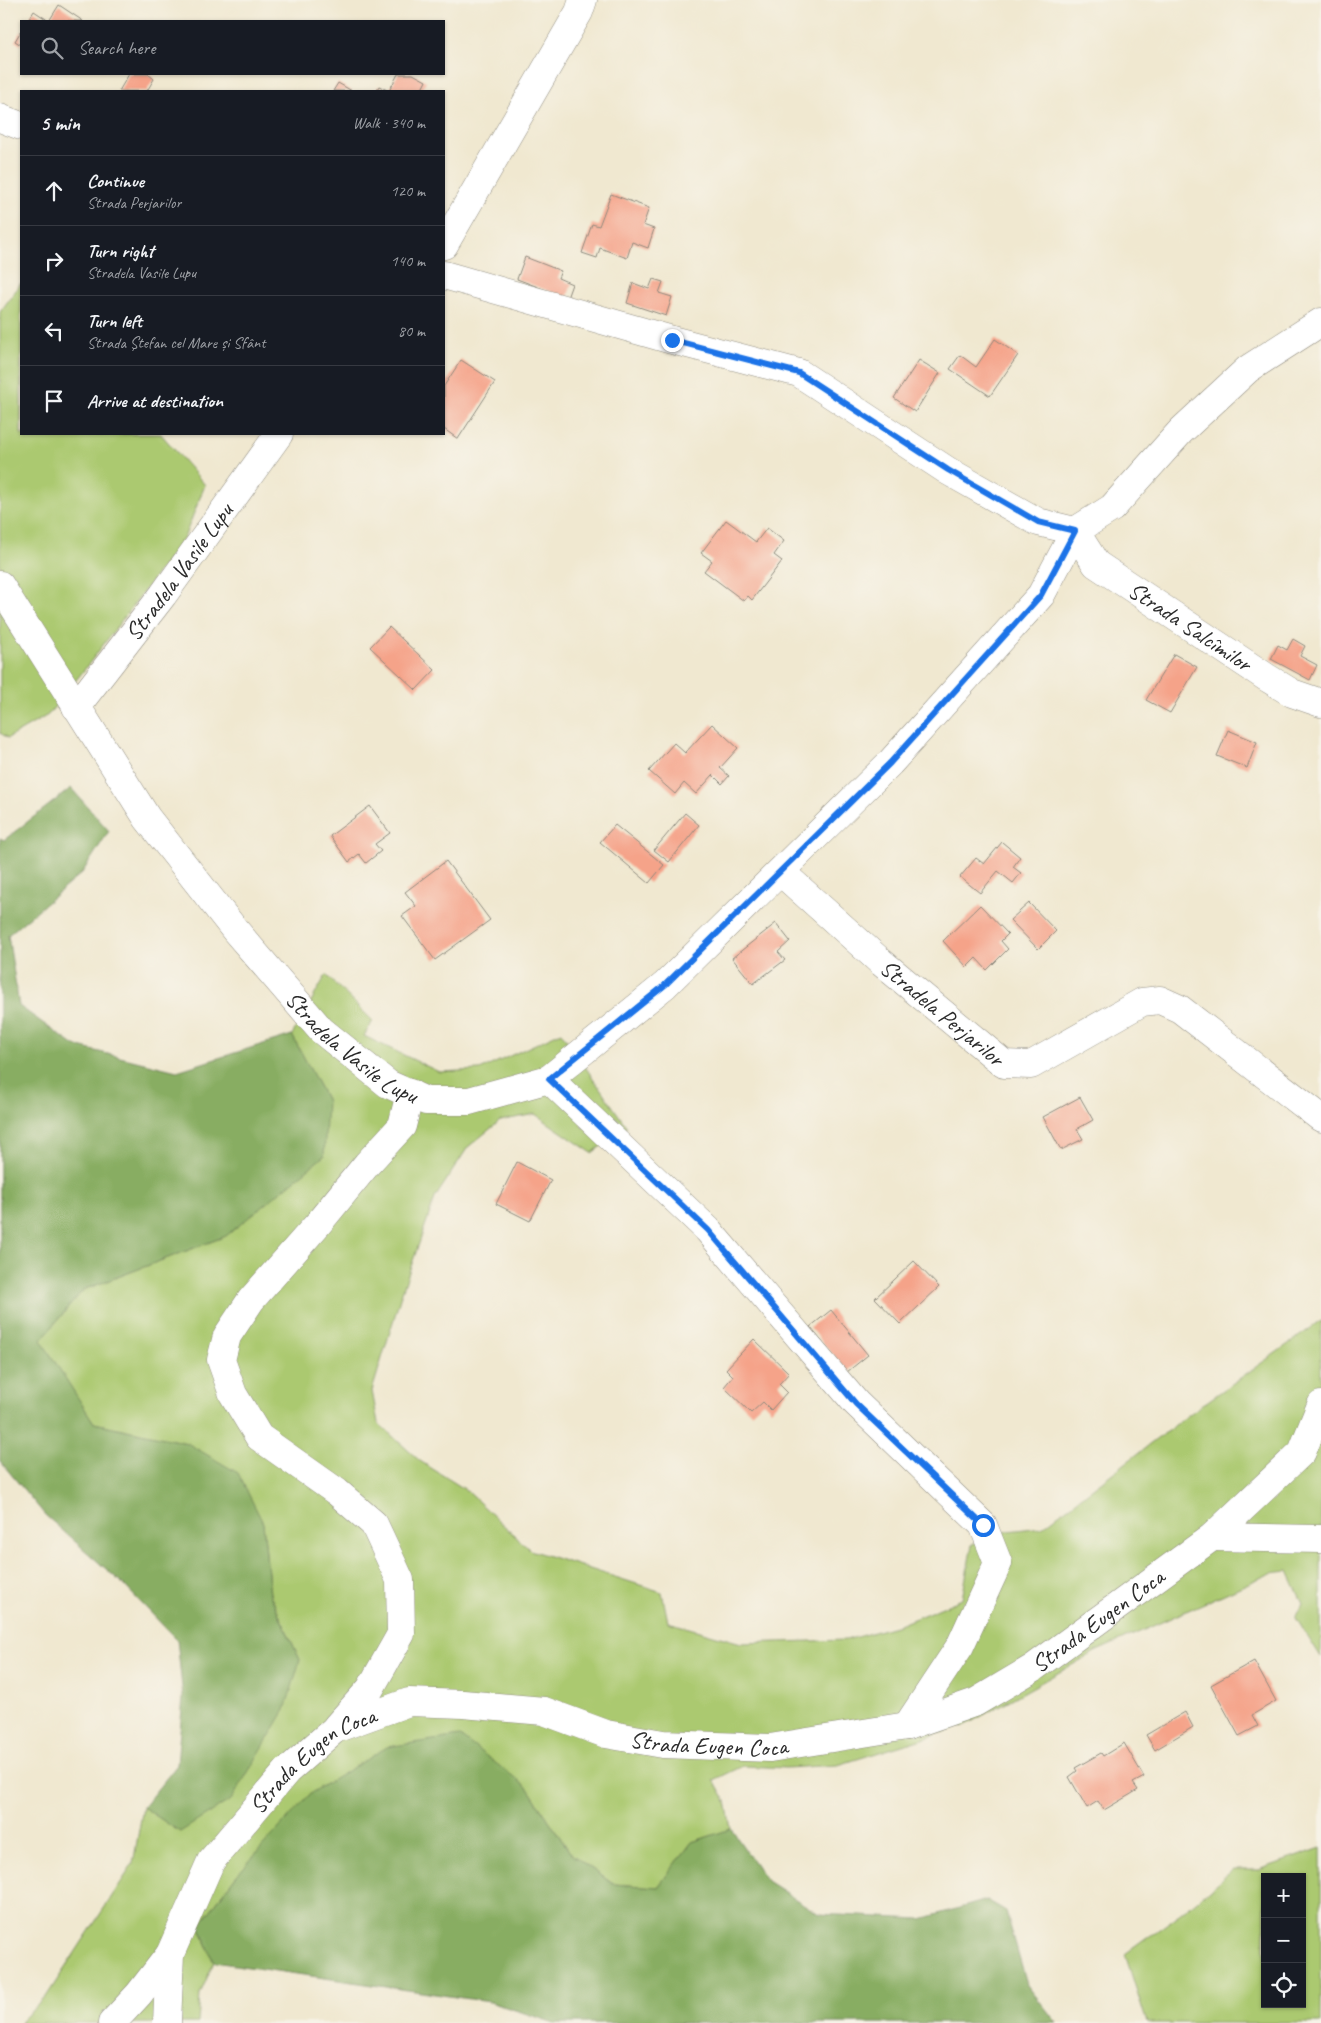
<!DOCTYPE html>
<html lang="en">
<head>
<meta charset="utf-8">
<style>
  body { margin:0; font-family:Caveat,sans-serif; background:#242831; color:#f1f3f6 }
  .controls { position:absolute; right:15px; bottom:15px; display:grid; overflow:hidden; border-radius:0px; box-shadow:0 1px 4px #0004 }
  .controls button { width:45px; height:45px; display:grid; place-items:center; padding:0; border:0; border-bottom:1px solid #363941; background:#171b24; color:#f1f3f6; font:25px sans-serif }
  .stop { position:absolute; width:15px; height:15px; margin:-11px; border:4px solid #1a73e8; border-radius:50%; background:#fff }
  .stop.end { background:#1a73e8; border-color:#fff; box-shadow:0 1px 5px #0008 }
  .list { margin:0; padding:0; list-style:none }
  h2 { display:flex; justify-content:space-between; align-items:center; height:65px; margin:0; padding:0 20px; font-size:21px }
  h2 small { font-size:16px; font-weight:400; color:#9ea1a6 }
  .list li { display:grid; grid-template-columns:32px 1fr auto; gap:15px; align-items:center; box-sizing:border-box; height:70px; padding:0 20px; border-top:1px solid #363941 }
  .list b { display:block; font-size:19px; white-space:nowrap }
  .list p { margin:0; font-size:16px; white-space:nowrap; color:#9ea1a6 }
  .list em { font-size:16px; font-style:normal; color:#9ea1a6 }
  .icon { flex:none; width:28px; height:28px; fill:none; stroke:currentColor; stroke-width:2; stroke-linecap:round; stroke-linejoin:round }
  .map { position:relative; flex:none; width:1321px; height:2023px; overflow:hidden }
  .search { position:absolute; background:#171b24; box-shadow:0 1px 4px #0004; left:20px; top:20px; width:425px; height:55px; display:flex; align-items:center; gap:12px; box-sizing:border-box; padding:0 18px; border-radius:0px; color:#9ea1a6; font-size:19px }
  .panel { position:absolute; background:#171b24; box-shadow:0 1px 4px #0004; left:20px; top:90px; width:425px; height:345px; border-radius:0px }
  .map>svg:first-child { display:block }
  .green { fill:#abc970; stroke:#6b7a4e; fill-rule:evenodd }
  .forest { fill:#88ad62; stroke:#5a6c46 }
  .building { fill:#f5a389 }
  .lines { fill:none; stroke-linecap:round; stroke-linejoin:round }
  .minor-casing { stroke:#8e8a7e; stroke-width:29 }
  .minor { stroke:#fff; stroke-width:28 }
  .route { stroke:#1a73e8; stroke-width:6 }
  .labels { text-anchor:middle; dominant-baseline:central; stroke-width:4.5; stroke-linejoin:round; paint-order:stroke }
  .street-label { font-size:24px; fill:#2b2b2b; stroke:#f7f3e8 }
</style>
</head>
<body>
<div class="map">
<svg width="1321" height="2023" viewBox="0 0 1321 2023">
  <rect width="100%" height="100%" fill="#f7f3e8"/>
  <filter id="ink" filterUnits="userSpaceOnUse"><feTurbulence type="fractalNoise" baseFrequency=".02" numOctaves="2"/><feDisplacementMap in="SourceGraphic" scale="10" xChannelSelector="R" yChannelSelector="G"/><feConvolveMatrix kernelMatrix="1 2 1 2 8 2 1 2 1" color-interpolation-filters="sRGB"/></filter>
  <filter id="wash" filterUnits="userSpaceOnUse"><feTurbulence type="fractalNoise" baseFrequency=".0096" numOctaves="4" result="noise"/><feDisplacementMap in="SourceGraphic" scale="20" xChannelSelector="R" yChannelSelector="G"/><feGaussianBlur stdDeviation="1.12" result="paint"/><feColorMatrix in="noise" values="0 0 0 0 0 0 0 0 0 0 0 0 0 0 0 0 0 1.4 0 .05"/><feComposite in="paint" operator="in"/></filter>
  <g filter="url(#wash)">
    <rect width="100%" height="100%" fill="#f0e8d0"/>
    <!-- green -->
    <g class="green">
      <polygon points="21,283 21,434 161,434 205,485 184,538 85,669 48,715 8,738 0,733 0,312"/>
      <polygon points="326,975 373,1021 364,1036 439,1072 480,1070 561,1032 627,1127 592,1153 535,1114 500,1121 468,1147 435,1198 402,1292 372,1391 378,1423 420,1461 466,1490 530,1550 662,1592 668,1622 741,1643 846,1640 899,1625 962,1599 972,1544 1008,1531 1042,1527 1195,1410 1321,1321 1321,1658 1296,1618 1303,1604 1288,1571 1271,1573 1095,1652 964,1726 838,1765 786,1768 743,1766 714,1780 726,1801 731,1829 692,1842 658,1887 613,1884 571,1854 527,1787 236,1876 199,1926 214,1962 200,1994 198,2023 19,2023 46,1997 133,1864 143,1807 180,1832 300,1660 270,1594 263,1523 187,1443 94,1423 40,1340 83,1290 226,1236 327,1101 292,1035"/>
      <path d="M1321 1848V2023H1147L1125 1954 1183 1912 1233 1870H1259ZM1265 1877H1302V2004H1265Z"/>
    </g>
    <!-- forest -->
    <g class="forest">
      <polygon points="71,788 109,831 82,873 8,935 19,1006 75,1046 177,1071 292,1035 327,1101 324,1156 226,1236 83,1290 41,1340 94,1423 187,1443 238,1473 263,1523 270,1595 300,1660 285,1710 232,1799 180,1832 143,1807 177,1765 183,1697 177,1640 123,1584 45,1515 0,1461 0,838 4,840"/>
      <polygon points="460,1736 527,1787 571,1854 613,1884 658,1887 692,1842 731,1829 767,1881 819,1914 921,1919 987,1900 1006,1911 1027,1985 1057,2023 555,2023 490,2002 214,1962 199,1926 236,1876 311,1793 387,1747"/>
    </g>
    <g id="blocks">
      <!-- building -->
      <g class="building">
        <polygon points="59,5 83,21 28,21 34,11 49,21"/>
        <polygon points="21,31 21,45 15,41"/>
        <polygon points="129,74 148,74 154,79 147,91 119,91"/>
        <polygon points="398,74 413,74 426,81 421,91 376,91 379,86 389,91"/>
        <polygon points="338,83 352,91 333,91"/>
        <polygon points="611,194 649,208 643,225 654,229 648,248 632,242 627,258 600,248 597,258 582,253 592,224 599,226"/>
        <polygon points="525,257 561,271 558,278 572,284 567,298 517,279"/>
        <polygon points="653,279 663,282 659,293 672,297 666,316 627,303 633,283 649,289"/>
        <polygon points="995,339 1018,355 990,396 950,369 960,355 976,367"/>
        <polygon points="461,360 495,382 458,439 444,429 444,386"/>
        <polygon points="919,360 940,373 915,412 894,398"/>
        <polygon points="726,520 756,542 767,528 784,541 774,555 782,561 752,600 748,596 744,601 704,571 712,561 701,553"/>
        <polygon points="389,627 435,670 416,690 370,647"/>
        <polygon points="1293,639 1305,646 1300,656 1317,665 1310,680 1271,659 1278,645 1287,650"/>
        <polygon points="1174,654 1197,667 1170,713 1146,700"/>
        <polygon points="712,724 738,748 720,768 729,776 722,784 713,775 696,794 684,783 675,794 649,771 674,743 685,753"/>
        <polygon points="1228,730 1257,742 1247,768 1217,756"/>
        <polygon points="370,806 390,833 375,844 381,851 366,863 359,854 349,862 330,836"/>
        <polygon points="685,813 699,825 669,862 654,850"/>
        <polygon points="615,825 664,865 649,883 600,842"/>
        <polygon points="1002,842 1020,857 1013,867 1021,873 1013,883 998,871 980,893 960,877 976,858 984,864"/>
        <polygon points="446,861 490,920 435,960 402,916 416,906 405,892"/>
        <polygon points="1029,903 1056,931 1038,949 1010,920"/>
        <polygon points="980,905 1008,934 1001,941 1008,949 987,970 976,958 967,967 943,941"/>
        <polygon points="776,923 790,941 778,952 785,960 753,984 732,958"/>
        <polygon points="1080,1097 1093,1120 1077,1129 1083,1139 1061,1150 1043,1117"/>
        <polygon points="517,1162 551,1180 530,1221 496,1204"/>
        <polygon points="914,1261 939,1287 900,1324 875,1298"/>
        <polygon points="831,1310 868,1355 847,1372 810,1327"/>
        <polygon points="754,1339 789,1373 779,1384 787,1392 771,1410 763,1402 751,1413 724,1387 733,1376 726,1369"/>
        <polygon points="1254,1661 1276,1701 1252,1715 1258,1726 1239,1736 1211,1685"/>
        <polygon points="1185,1712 1193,1727 1155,1750 1146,1735"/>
        <polygon points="1124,1743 1144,1777 1133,1783 1138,1790 1104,1810 1098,1801 1087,1808 1069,1777 1077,1771 1075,1768 1101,1753 1103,1756"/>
      </g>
    </g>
  </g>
  <g filter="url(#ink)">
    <use href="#blocks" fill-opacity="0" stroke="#8e8a7e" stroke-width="1"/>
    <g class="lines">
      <!-- minor casing -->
      <g class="minor-casing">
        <g id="minor">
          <polyline points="0,118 21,126"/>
          <polyline points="444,245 579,12 583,0"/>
          <polyline points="444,275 672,340 799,373 948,471 1038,522 1075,531 1112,508 1181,431 1248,369 1321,322"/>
          <path id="s1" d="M1075 531 1096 564 1266 677 1292 693 1321 703"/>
          <path id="s2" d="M0 585 147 818 235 930 321 1030 388 1084 426 1101H469L549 1079 665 985 890 763 1041 595 1075 531"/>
          <path id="s3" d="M76 707 163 595 279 434"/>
          <path id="s4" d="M781 872 881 962 1004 1064 1031 1065 1142 1002 1160 1000 1180 1009 1321 1118"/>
          <polyline points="549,1079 708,1230 856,1403 983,1525 998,1563 960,1646 907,1726"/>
          <polyline points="1212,1537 1321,1539"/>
          <polyline points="337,1726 370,1689 401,1634 400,1580 374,1524 337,1492 259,1437 233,1394 221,1360 227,1336 251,1300 317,1225 367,1164 402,1126 410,1093"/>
          <polyline points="112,2023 139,1994 170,1954"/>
          <path id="s5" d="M167 2023 170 1954 211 1861 287 1771 335 1729 409 1702 463 1704 544 1711 606 1734 663 1744 770 1748 907 1726 976 1702 1033 1668 1212 1537 1302 1452 1321 1405"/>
        </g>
      </g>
      <!-- minor -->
      <use href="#minor" class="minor"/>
    </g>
  </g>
  <g class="lines" filter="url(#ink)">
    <!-- route -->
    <polyline class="route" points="672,340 799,373 948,470 1038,522 1075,531 1041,595 890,763 665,985 549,1079 708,1230 856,1404 983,1525"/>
  </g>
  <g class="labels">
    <!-- street labels -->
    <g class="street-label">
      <text stroke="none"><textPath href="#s3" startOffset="170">Stradela Vasile Lupu</textPath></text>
      <text stroke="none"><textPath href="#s1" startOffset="152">Strada Salcîmilor</textPath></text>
      <text stroke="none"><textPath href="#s4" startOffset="214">Stradela Perjarilor</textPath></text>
      <text stroke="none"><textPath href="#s2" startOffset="585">Stradela Vasile Lupu</textPath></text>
      <text stroke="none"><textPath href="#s5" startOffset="1156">Strada Eugen Coca</textPath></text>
      <text stroke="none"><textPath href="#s5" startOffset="736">Strada Eugen Coca</textPath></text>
      <text stroke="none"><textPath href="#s5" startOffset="316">Strada Eugen Coca</textPath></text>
    </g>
  </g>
</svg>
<div class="controls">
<button>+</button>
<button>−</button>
<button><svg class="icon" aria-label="locate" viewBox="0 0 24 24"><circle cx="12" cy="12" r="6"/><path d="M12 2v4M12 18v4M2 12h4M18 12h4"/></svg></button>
</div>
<div class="stop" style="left:983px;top:1525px"></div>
<div class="stop end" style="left:672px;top:340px"></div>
<div class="search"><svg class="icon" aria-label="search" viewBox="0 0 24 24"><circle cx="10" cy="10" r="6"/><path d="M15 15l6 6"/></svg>Search here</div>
<section class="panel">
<h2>5 min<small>Walk · 340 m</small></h2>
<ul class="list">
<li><svg class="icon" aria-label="ahead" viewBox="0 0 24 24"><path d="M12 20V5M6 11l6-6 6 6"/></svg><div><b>Continue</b><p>Strada Perjarilor</p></div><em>120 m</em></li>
<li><svg class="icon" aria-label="right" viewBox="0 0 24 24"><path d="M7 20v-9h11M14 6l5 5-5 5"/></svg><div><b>Turn right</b><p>Stradela Vasile Lupu</p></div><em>140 m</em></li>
<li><svg class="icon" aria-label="left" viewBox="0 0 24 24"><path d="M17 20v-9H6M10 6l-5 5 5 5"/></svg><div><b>Turn left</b><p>Strada Ștefan cel Mare și Sfânt</p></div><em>80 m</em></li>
<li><svg class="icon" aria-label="arrive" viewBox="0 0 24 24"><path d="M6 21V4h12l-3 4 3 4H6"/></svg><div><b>Arrive at destination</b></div></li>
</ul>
</section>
</div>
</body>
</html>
